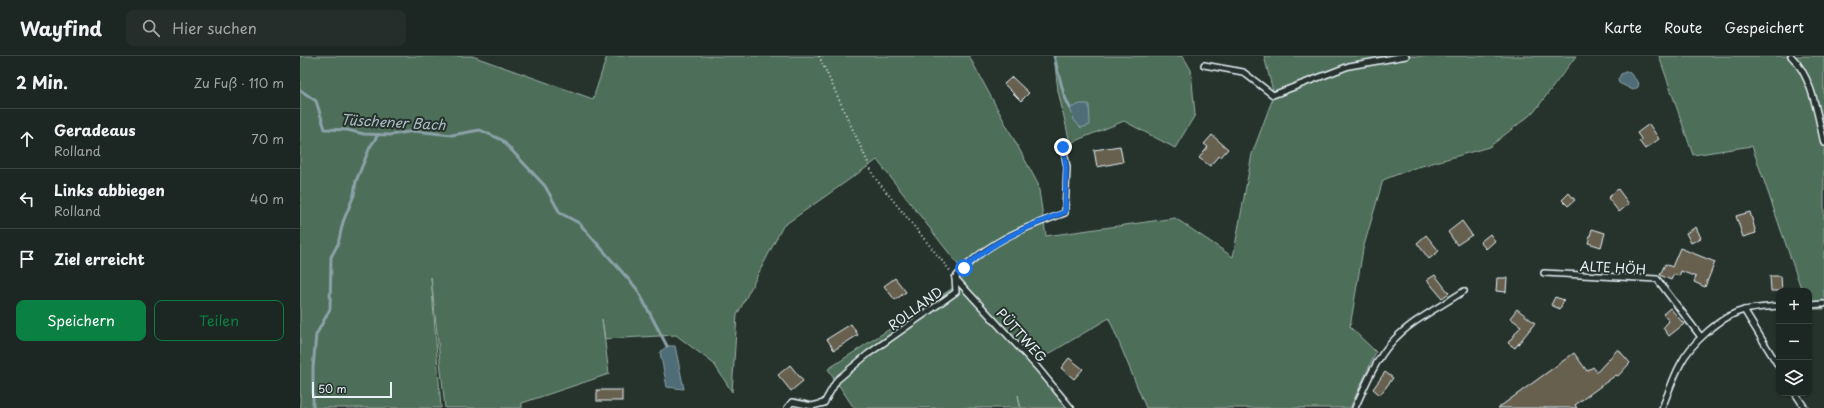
<!DOCTYPE html>
<html lang="de">
<head>
<meta charset="utf-8">
<style>
  body { margin:0; font-family:"Playpen Sans",sans-serif; background:#252e2a; color:#f1f3f6 }
  .controls { position:absolute; right:12px; bottom:12px; display:grid; overflow:hidden; border-radius:8px; box-shadow:0 1px 3px #0004 }
  .controls button { width:36px; height:36px; display:grid; place-items:center; padding:0; border:0; border-bottom:1px solid #3a4340; background:#1c2622; color:#f1f3f6; font:20px sans-serif }
  .scale { position:absolute; left:12px; bottom:10px; width:80px; box-sizing:border-box; padding-left:4px; border:2px solid #e8f1f8; border-top:0; font-size:11px; line-height:14px; white-space:nowrap; color:#e8f1f8; -webkit-text-stroke:3px #26332d; paint-order:stroke }
  .stop { position:absolute; width:12px; height:12px; margin:-9px; border:3px solid #1a73e8; border-radius:50%; background:#fff }
  .stop.end { background:#1a73e8; border-color:#fff; box-shadow:0 1px 4px #0008 }
  .list { margin:0; padding:0; list-style:none }
  h2 { display:flex; justify-content:space-between; align-items:center; height:52px; margin:0; padding:0 16px; font-size:17px }
  h2 small { font-size:13px; font-weight:400; color:#a0a5a5 }
  .list li { display:grid; grid-template-columns:26px 1fr auto; gap:12px; align-items:center; box-sizing:border-box; height:60px; padding:0 16px; border-top:1px solid #3a4340 }
  .list b { display:block; font-size:15px; white-space:nowrap }
  .list p { margin:0; font-size:13px; white-space:nowrap; color:#a0a5a5 }
  .list em { font-size:13px; font-style:normal; color:#a0a5a5 }
  .actions { display:flex; gap:8px; padding:12px 16px }
  .actions a { flex:1; padding:9px 0; border:1px solid #0b8043; border-radius:8px; text-align:center; font-size:14px; color:#0b8043 }
  .actions .main { background:#0b8043; color:#fff }
  .icon { flex:none; width:22px; height:22px; fill:none; stroke:currentColor; stroke-width:2; stroke-linecap:round; stroke-linejoin:round }
  .map { position:relative; flex:none; width:1524px; height:352px; overflow:hidden }
  header { display:flex; align-items:center; gap:24px; box-sizing:border-box; height:56px; padding:0 20px; background:#1c2622; border-bottom:1px solid #3a4340 }
  header strong { font-size:19px }
  nav { display:flex; gap:22px; margin-inline-start:auto; font-size:14px }
  .search { width:280px; height:36px; background:#252e2a; display:flex; align-items:center; gap:10px; box-sizing:border-box; padding:0 14px; border-radius:8px; color:#a0a5a5; font-size:15px }
  main { display:flex }
  aside { flex:1; background:#1c2622 }
  .map>svg:first-child { display:block }
  .green { fill:#4e6e59; stroke:#9bb0a8 }
  .water { fill:#4f6d76; stroke:#8ca2aa }
  .lines { fill:none; stroke-linecap:round; stroke-linejoin:round }
  .stream { stroke:#8ca2aa; stroke-width:3 }
  .building { fill:#676150; stroke:#e8f1f8 }
  .lane-casing { stroke:#e8f1f8; stroke-width:8 }
  .path { stroke:#e8f1f8; stroke-width:2; stroke-dasharray:1 3; stroke-linecap:butt }
  .lane { stroke:#26332d; stroke-width:5 }
  .route { stroke:#1a73e8; stroke-width:5 }
  .labels { text-anchor:middle; dominant-baseline:central; stroke-width:4; stroke-linejoin:round; paint-order:stroke }
  .street-label { font-size:13px; fill:#e8f1f8; stroke:#26332d }
  .water-label { font-size:14px; font-style:italic; fill:#abbcc4; stroke:#26332d }
</style>
</head>
<body>
<header>
<strong>Wayfind</strong>
<div class="search"><svg class="icon" aria-label="search" viewBox="0 0 24 24"><circle cx="10" cy="10" r="6"/><path d="M15 15l6 6"/></svg>Hier suchen</div>
<nav><a>Karte</a><a>Route</a><a>Gespeichert</a></nav>
</header>
<main>
<aside>
<h2>2 Min.<small>Zu Fuß · 110 m</small></h2>
<ul class="list">
<li><svg class="icon" aria-label="ahead" viewBox="0 0 24 24"><path d="M12 20V5M6 11l6-6 6 6"/></svg><div><b>Geradeaus</b><p>Rolland</p></div><em>70 m</em></li>
<li><svg class="icon" aria-label="left" viewBox="0 0 24 24"><path d="M17 20v-9H6M10 6l-5 5 5 5"/></svg><div><b>Links abbiegen</b><p>Rolland</p></div><em>40 m</em></li>
<li><svg class="icon" aria-label="arrive" viewBox="0 0 24 24"><path d="M6 21V4h12l-3 4 3 4H6"/></svg><div><b>Ziel erreicht</b></div></li>
</ul>
<div class="actions"><a class="main">Speichern</a><a>Teilen</a></div>
</aside>
<div class="map">
<svg width="1524" height="352" viewBox="0 0 1524 352">
  <rect width="100%" height="100%" fill="#26332d"/>
  <filter id="ink" filterUnits="userSpaceOnUse"><feTurbulence type="fractalNoise" baseFrequency=".025" numOctaves="2"/><feDisplacementMap in="SourceGraphic" scale="8" xChannelSelector="R" yChannelSelector="G"/><feConvolveMatrix kernelMatrix="1 2 1 2 8 2 1 2 1" color-interpolation-filters="sRGB"/></filter>
  <g filter="url(#ink)">
    <!-- green -->
    <g class="green">
      <polygon points="0,0 172,0 293,43 307,0 669,0 738,128 746,180 875,162 933,201 952,98 974,39 964,0 1276,0 1234,56 1189,91 1111,113 1083,124 1063,193 1050,271 1076,296 1050,352 846,352 809,262 732,308 773,352 721,352 718,339 720,352 554,352 528,313 653,232 666,219 577,104 483,170 437,259 432,336 414,308 376,279 305,283 302,263 309,318 222,347 222,352 145,352 131,221 141,352 0,352"/>
      <polygon points="754,0 883,0 891,14 895,59 875,92 824,65 770,87 758,35"/>
      <polygon points="1359,0 1524,0 1524,253 1509,253 1509,235 1502,235 1452,90 1393,99"/>
    </g>
    <!-- water -->
    <g class="water">
      <polygon points="1325,16 1329,16 1339,27 1338,31 1333,34 1319,27 1318,24 1321,18"/>
      <polygon points="780,48 789,48 790,69 781,72 774,64 770,52"/>
      <polygon points="367,290 375,290 384,333 367,331 360,296"/>
    </g>
    <g class="lines">
      <!-- stream -->
      <g class="stream">
        <polyline points="754,0 764,39 770,52"/>
        <polyline points="0,34 16,45 25,73 47,74 64,78 90,79 114,75 152,79 180,74 202,84 245,130 260,157 279,167 337,233 367,290"/>
        <polyline points="13,352 13,312 16,279 30,253 31,201 38,188 43,166 54,139 56,125 70,91 78,79"/>
      </g>
    </g>
    <!-- building -->
    <g class="building">
      <polygon points="712,21 729,37 721,45 704,28"/>
      <polygon points="1349,68 1359,83 1345,93 1339,85 1342,84 1337,77"/>
      <polygon points="912,79 928,93 921,101 919,99 910,110 899,102 908,91 904,88"/>
      <polygon points="820,90 823,106 797,111 794,94"/>
      <polygon points="1318,133 1329,148 1319,156 1308,142"/>
      <polygon points="1269,137 1275,144 1268,150 1262,144"/>
      <polygon points="1450,156 1456,177 1443,181 1436,160"/>
      <polygon points="1162,165 1172,179 1157,189 1148,176"/>
      <polygon points="1396,171 1401,182 1391,187 1386,177"/>
      <polygon points="1292,173 1305,177 1301,191 1288,187"/>
      <polygon points="1190,178 1195,185 1186,193 1180,186"/>
      <polygon points="1126,179 1139,195 1129,203 1117,187"/>
      <polygon points="1380,192 1415,206 1405,231 1394,226 1396,221 1381,215 1379,220 1374,218 1371,224 1360,219 1365,208 1372,211"/>
      <polygon points="1135,219 1149,237 1142,242 1127,224"/>
      <polygon points="1470,220 1481,220 1482,235 1471,235"/>
      <polygon points="595,222 606,236 595,244 584,230"/>
      <polygon points="1197,222 1207,222 1206,236 1196,235"/>
      <polygon points="1255,241 1264,244 1260,253 1251,249"/>
      <polygon points="1370,252 1384,268 1369,280 1363,272 1369,265 1363,258"/>
      <polygon points="1217,253 1235,267 1215,292 1208,287 1221,270 1210,262"/>
      <polygon points="551,268 558,279 534,294 527,283"/>
      <polygon points="1318,293 1330,307 1318,320 1316,319 1275,349 1277,352 1198,352 1274,297 1287,315 1293,311 1297,316"/>
      <polygon points="769,302 783,313 774,323 761,312"/>
      <polygon points="490,309 503,325 491,335 478,319"/>
      <polygon points="1085,316 1093,322 1080,339 1073,333"/>
      <rect x="297" y="334" width="25" height="11"/>
    </g>
    <g class="lines">
      <!-- lane casing -->
      <g class="lane-casing">
        <g id="lane">
          <path d="M1491 0C1513 22 1517 58 1524 87"/>
          <polyline points="904,9 943,16 973,39 1049,10 1106,0"/>
          <polyline points="1244,217 1357,223 1401,281"/>
          <polyline points="655,222 738,312 771,352"/>
          <polyline points="1509,249 1524,248"/>
          <polyline points="1444,254 1479,311"/>
          <polyline points="1495,337 1505,352"/>
          <path d="M487 352 492 346 512 350 524 347 537 324 568 298 656 236 655 222C684 187 723 172 765 157L767 111 763 91"/>
          <path d="M1055 352C1064 332 1076 303 1091 287 1110 265 1140 251 1164 235"/>
          <path d="M1362 352C1368 338 1373 322 1380 309 1390 288 1422 259 1445 254 1456 251 1468 251 1479 250"/>
        </g>
      </g>
      <!-- path -->
      <polyline class="path" points="519,0 575,122 651,216"/>
      <!-- lane -->
      <use href="#lane" class="lane"/>
    </g>
  </g>
  <g class="lines" filter="url(#ink)">
    <!-- route -->
    <path class="route" d="M664 212C696 183 725 172 765 156L766 111 763 91"/>
  </g>
  <g class="labels">
    <!-- street labels -->
    <g class="street-label">
      <text transform="translate(1313 211) rotate(3)">ALTE HÖH</text>
      <text transform="translate(615 252) rotate(-36)">ROLLAND</text>
      <text transform="translate(722 279) rotate(48)">PÜTTWEG</text>
    </g>
    <!-- water labels -->
    <g class="water-label">
      <text transform="translate(93 66) rotate(3)">Tüschener Bach</text>
    </g>
  </g>
</svg>
<div class="controls">
<button>+</button>
<button>−</button>
<button><svg class="icon" aria-label="layers" viewBox="0 0 24 24"><path d="M12 4l9 5-9 5-9-5zM3 14l9 5 9-5"/></svg></button>
</div>
<div class="scale">50 m</div>
<div class="stop" style="left:664px;top:212px"></div>
<div class="stop end" style="left:763px;top:91px"></div>
</div>
</main>
</body>
</html>
